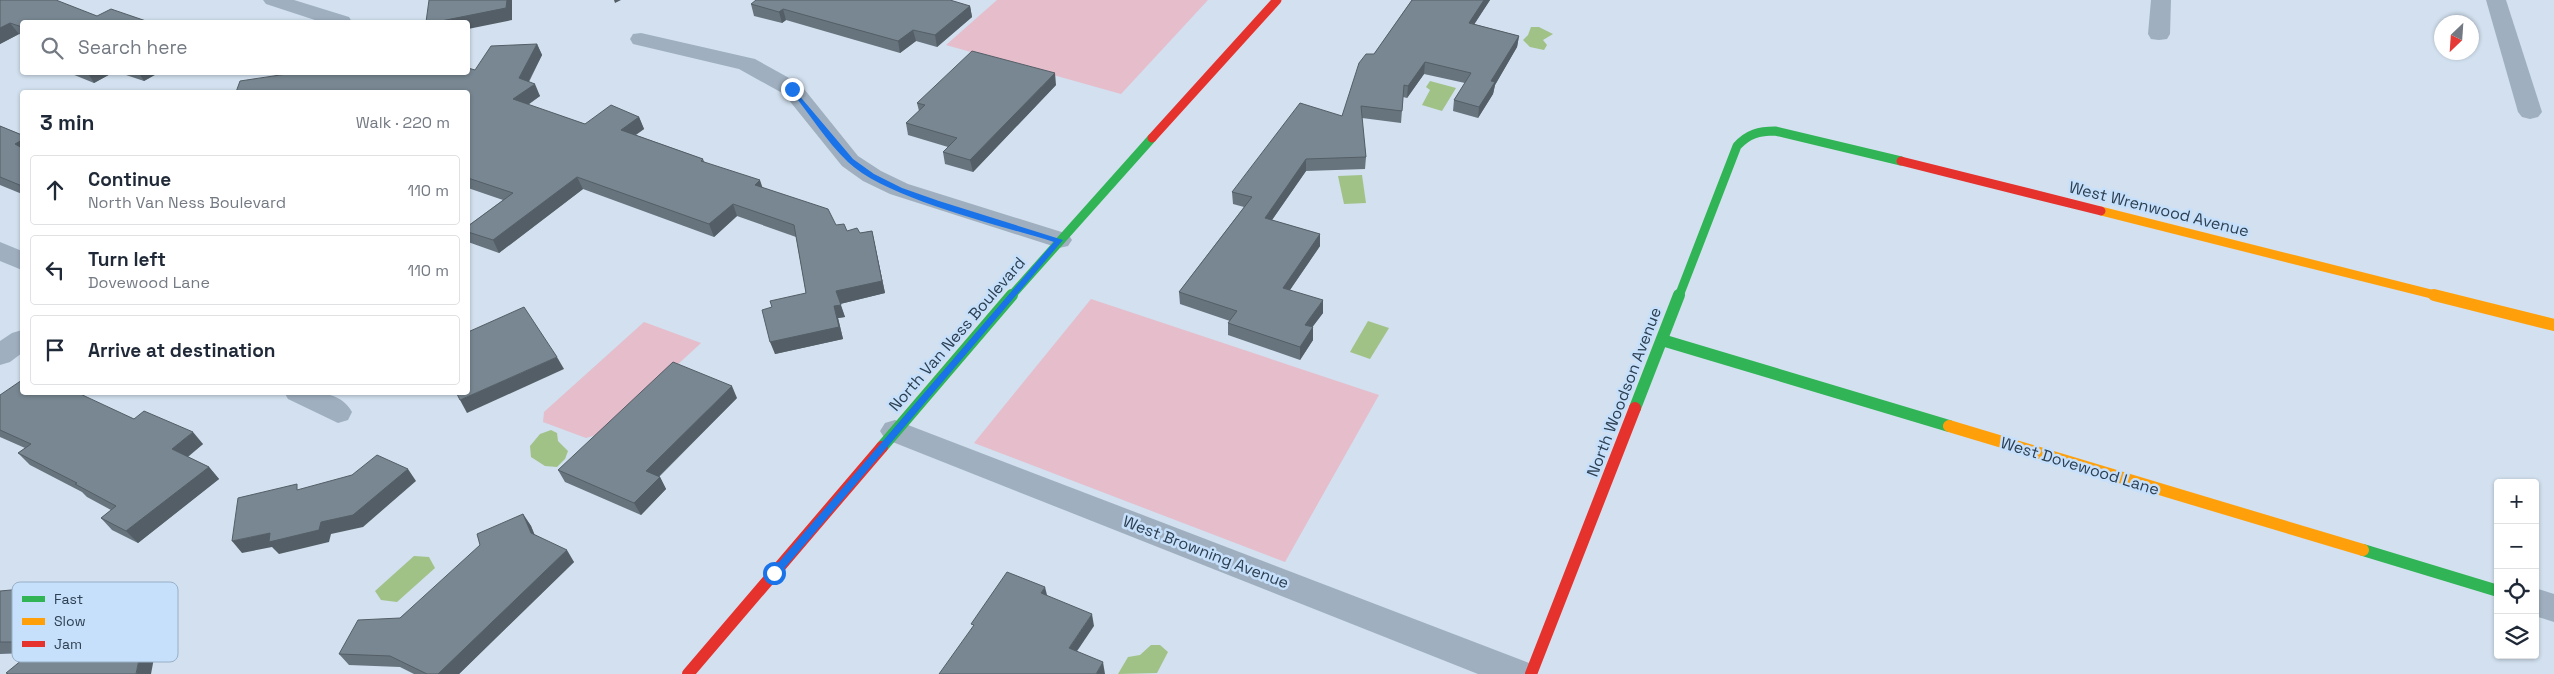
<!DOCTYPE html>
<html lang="en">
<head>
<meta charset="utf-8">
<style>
  body { margin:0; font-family:"Space Grotesk",sans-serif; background:#f6f6f7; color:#1f2937 }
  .controls { position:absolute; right:15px; bottom:15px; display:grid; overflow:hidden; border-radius:5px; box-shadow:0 1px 4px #0004 }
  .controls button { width:45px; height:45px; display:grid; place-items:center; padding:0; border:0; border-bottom:1px solid #e0e1e3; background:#fff; color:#1f2937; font:25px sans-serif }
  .compass { position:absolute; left:2434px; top:15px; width:45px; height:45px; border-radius:50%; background:#fff; box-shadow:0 1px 4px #0004; rotate:205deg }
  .stop { position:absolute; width:15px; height:15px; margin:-11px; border:4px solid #1a73e8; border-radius:50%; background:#fff }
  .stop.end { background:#1a73e8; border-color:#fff; box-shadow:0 1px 5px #0008 }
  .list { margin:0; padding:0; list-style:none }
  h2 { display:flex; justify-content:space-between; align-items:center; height:65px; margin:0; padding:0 20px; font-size:21px }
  h2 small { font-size:16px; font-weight:400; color:#747a83 }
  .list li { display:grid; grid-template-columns:32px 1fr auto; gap:15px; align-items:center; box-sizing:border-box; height:70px; margin:0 10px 10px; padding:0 10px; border:1px solid #e0e1e3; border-radius:5px }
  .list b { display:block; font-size:19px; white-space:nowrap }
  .list p { margin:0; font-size:16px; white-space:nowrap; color:#747a83 }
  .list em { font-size:16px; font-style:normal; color:#747a83 }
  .icon { flex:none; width:28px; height:28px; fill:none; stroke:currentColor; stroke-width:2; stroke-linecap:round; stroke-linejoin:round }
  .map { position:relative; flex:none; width:2554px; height:674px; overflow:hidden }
  .search { position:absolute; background:#fff; box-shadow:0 1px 4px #0004; left:20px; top:20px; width:450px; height:55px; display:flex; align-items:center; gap:12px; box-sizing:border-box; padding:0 18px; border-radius:5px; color:#747a83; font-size:19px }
  .panel { position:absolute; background:#fff; box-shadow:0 1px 4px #0004; left:20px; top:90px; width:450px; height:305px; border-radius:5px }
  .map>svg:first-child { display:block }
  .green { fill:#e5bdcb }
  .water { fill:#a0c286 }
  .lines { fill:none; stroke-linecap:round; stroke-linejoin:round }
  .street { fill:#9fafbf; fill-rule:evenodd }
  .fast-far1 { stroke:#30b455; stroke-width:9 }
  .fast { stroke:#30b455; stroke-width:12 }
  .slow-far1 { stroke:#ff9f0a; stroke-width:9 }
  .slow { stroke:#ff9f0a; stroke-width:12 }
  .jam-far1 { stroke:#e5322d; stroke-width:9 }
  .jam { stroke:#e5322d; stroke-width:12 }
  .wall { fill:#67747e }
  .shaded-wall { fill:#545e66 }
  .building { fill:#788792; stroke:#545e66 }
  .route { fill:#1a73e8 }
  .labels { text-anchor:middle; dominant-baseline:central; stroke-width:5; stroke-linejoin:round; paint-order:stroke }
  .street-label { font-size:16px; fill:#2d3f51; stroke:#c6e0fb }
  .key { fill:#c6e0fb; stroke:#98b0c8; stroke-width:1 }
  .key-label { font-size:14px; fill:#2d3f51 }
</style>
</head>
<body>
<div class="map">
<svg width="2554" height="674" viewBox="0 0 2554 674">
  <rect width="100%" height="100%" fill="#d2e0ef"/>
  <!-- green -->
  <g class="green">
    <polygon points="997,0 1208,0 1121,94 946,45"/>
    <polygon points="1091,299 1379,395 1285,562 974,443"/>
    <polygon points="644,322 701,343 603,433 586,438 543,422 544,412"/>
  </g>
  <!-- water -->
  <g class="water">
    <polygon points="1531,27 1539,27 1553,34 1543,40 1547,45 1544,50 1530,47 1523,40 1528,35"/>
    <polygon points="1430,81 1456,88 1442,111 1422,105 1430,90 1426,87"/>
    <polygon points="1362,175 1366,203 1344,204 1338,176"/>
    <polygon points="1368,321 1389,328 1370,359 1350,352"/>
    <polygon points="551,430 557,433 558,441 568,451 565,459 557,467 545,466 531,457 530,446 540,434"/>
    <polygon points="414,556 429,557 435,568 397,602 381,600 375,591"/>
    <polygon points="1151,645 1160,645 1168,652 1157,673 1118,674 1128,657 1140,655"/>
  </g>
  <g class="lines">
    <!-- street -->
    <g class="street">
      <polygon points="263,0 294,0 349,17 352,22 321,22 266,4"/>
      <polygon points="2151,0 2171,0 2170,34 2167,39 2159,40 2151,39 2148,34"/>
      <polygon points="2486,0 2506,0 2542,112 2538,117 2530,119 2522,117 2518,112"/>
      <polygon points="641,33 755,59 800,84 858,156 881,171 908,184 1068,234 1072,240 1068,246 1059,248 890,194 863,181 842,166 784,94 739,69 633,44 630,39 633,34"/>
      <polygon points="0,242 22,251 22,270 0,261"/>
      <polygon points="22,330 22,353 10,362 0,365 0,341 12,333"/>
      <path d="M284 392C307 392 339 388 352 412L348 420 338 423 288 399Z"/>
      <polygon points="895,420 1529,663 1534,674 1478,674 885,439 880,431 885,423"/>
      <polygon points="2535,588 2554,594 2554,622 2535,616"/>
    </g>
    <!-- fast-far1 -->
    <g class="fast-far1">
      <polyline points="1011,296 1152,138"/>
      <path d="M1679 296 1737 146C1748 134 1759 131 1775 131L1901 161"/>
    </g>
    <!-- fast -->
    <g class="fast">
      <polyline points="1662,340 1949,426"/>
      <polyline points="1635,408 1679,295"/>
      <polyline points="882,447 1012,295"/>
      <polyline points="2363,550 2498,591"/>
    </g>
    <!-- slow-far1 -->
    <polyline class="slow-far1" points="2101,211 2439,296"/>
    <!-- slow -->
    <g class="slow">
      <polyline points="2434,295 2554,325"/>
      <polyline points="1949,426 2363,550"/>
    </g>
    <!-- jam-far1 -->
    <g class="jam-far1">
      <polyline points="1152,138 1277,0"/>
      <polyline points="1901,161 2101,211"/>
    </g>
    <!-- jam -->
    <g class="jam">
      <polyline points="688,674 882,447"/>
      <polyline points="1531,674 1635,408"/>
    </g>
  </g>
  <!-- wall -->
  <g class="wall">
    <polygon points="0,0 97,16 149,22 22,22 22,35 19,34 0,44"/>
    <polygon points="1412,0 1490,0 1474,24 1519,36 1517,47 1495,85 1493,94 1478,118 1453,111 1454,100 1465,83 1424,74 1407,98 1403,97 1401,123 1362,118 1366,157 1365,169 1306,171 1272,220 1320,234 1320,246 1290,290 1323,313 1312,327 1313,340 1300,360 1228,335 1228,323 1230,321 1180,304 1179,292 1244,207 1233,204 1232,192 1342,116 1374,54"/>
    <polygon points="751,4 970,6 972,17 937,47 916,41 900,53 786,20 782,23 754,16"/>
    <polygon points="537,44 542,55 529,82 540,96 528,105 585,124 639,117 644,129 636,135 703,159 705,163 763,188 847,231 860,233 872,231 885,293 840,304 845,317 838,318 843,339 775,354 772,307 806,293 796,237 737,216 714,237 583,189 499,253 468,242 468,226 503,200 468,188 468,92 475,70"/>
    <polygon points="67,72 114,72 94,83"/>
    <polygon points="117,72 160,72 144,81"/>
    <polygon points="1056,85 973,172 945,164 943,152 948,147 908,135 906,123 919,111 917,103"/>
    <polygon points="0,126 22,135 22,194 0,185"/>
    <polygon points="0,395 134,419 203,444 188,457 209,467 219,479 138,543 112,530 101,518 111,510 87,497 82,492 30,465 18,453 25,448 0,437"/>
    <polygon points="737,398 659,477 660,477 666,489 641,515 565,482 558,470"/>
    <polygon points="523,514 531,526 534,534 574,562 459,674 414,674 400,667 349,665 339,654 400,618"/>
    <polygon points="0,591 69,598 27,653 0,654"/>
  </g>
  <!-- shaded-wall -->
  <g class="shaded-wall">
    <polygon points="507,0 512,0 512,20 468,29 468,22 436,22"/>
    <polygon points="614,0 621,0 615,3"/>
    <polygon points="1484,0 1490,0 1468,34 1469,23"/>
    <polygon points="970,6 972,17 937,47 935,35"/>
    <polygon points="783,9 786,20 782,23 779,12"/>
    <polygon points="10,23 19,34 0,44 0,28"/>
    <polygon points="913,30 916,41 900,53 898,41"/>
    <polygon points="1519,36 1517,47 1495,85 1493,94 1478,118 1479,107 1491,81"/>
    <polygon points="537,44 542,55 524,90 519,78"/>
    <polygon points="1425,62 1424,74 1407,98 1408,86"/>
    <polygon points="87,72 114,72 94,83"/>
    <polygon points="138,72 160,72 144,81"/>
    <polygon points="1055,73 1056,85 973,172 970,160"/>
    <polygon points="535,84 540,96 518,111 513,99"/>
    <polygon points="639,117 644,129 626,141 621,130"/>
    <polygon points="22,140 22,154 15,144"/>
    <polygon points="1306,159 1306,171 1265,230 1265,218"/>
    <polygon points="577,177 583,189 499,253 493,240"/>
    <polygon points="760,180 764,192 755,185"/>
    <polygon points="733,204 737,216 714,237 709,224"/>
    <polygon points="872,231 885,293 840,304 836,291"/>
    <polygon points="1320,234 1320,246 1283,300 1283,288"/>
    <polygon points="1323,300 1323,313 1305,337 1305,325"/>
    <polygon points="841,305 845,317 838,318 843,339 775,354 770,342 834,306"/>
    <polygon points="1313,327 1313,340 1300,360 1300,347"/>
    <polygon points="557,357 564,369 467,413 460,400"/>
    <polygon points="732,386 737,398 652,483 646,471"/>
    <polygon points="193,432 203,444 182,461 172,449"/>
    <polygon points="209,467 219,479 138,543 126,531"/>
    <polygon points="408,469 416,481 363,527 331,534 329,542 279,554 272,547 242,553 232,541 321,522"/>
    <polygon points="660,477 666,489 641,515 634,503"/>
    <polygon points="523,514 531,526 539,545 531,533"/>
    <polygon points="567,550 574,562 459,674 438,674"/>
    <polygon points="56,586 69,598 27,653 13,642"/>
    <polygon points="1045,587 1048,599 1041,593"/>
    <polygon points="1092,614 1094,626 1071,660 1069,648"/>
    <polygon points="146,625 158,637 151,674 136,674"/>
    <polygon points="1103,662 1105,674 1096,674"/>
  </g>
  <!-- building -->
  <g class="building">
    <polygon points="0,0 56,0 97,16 111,9 149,22 22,22 22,27 10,23 0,28"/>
    <polygon points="429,0 507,0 506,8 436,22 426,22"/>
    <polygon points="756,0 950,0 970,6 935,35 913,30 898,41 783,9 779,12 751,4"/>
    <polygon points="1412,0 1484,0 1469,23 1519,36 1491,81 1495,82 1479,107 1454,100 1471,73 1425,62 1408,86 1404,85 1402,111 1361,106 1366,157 1306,159 1265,218 1320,234 1283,288 1323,300 1305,325 1313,327 1300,347 1228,323 1237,311 1179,292 1252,197 1232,192 1300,103 1342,116 1359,63 1366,54 1374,54"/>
    <polygon points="537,44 519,78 535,84 513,99 585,124 611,105 639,117 621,130 703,159 701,161 760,180 755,185 828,209 836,225 844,224 847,231 857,228 860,233 872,231 882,281 836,291 841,305 834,306 839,327 770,342 762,310 772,307 770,301 806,293 794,225 733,204 709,224 577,177 493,240 468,232 468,226 513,193 468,178 468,92 236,92 240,81 300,72 468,72 468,68 475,70 491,46"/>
    <polygon points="972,51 1055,73 970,160 943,152 957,138 906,123 925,105 917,103"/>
    <polygon points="0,126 22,135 22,140 15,144 22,148 22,186 0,177"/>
    <polygon points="524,307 557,357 460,400 456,392 468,392 468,332"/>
    <polygon points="673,362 732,386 646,471 660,477 634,503 558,470"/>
    <polygon points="22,380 22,392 76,392 134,419 144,411 193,432 172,449 209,467 126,531 101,518 116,506 75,484 77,483 18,453 31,444 0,430 0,395"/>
    <polygon points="377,455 408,469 353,515 321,522 319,530 269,542 270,533 232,541 238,498 297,484 297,490 352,475"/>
    <polygon points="523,514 531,533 567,550 438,674 427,674 390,656 339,654 358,620 400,618 480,545 477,534"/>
    <polygon points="1007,572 1045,587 1041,593 1092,614 1069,648 1103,662 1096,674 939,674 974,625 971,624"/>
    <polygon points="56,586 13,642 0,642 0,591"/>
    <polygon points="99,597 146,625 136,674 9,674 6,673"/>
  </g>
  <!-- route -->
  <path class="route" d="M792 87 853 159 874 174 902 188 939 201 1063 240 778 576H771V571L1054 242C1000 225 887 199 848 162 826 141 809 113 790 90Z"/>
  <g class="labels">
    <!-- street labels -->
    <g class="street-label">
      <text transform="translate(2159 209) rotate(14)">West Wrenwood Avenue</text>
      <text transform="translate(957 334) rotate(-49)">North Van Ness Boulevard</text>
      <text transform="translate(1624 392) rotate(-69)">North Woodson Avenue</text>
      <text transform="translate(2080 466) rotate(17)">West Dovewood Lane</text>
      <text transform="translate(1206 552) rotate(21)">West Browning Avenue</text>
    </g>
  </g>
  <!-- legend -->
  <rect x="12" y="582" width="166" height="80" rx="8" class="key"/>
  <rect x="22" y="596" width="23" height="6" fill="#30b455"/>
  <rect x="22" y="618" width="23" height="7" fill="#ff9f0a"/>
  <rect x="22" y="641" width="23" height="6" fill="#e5322d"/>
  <g class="key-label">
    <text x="54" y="604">Fast</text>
    <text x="54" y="626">Slow</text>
    <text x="54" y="649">Jam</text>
  </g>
</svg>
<div class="controls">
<button>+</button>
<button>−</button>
<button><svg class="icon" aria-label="locate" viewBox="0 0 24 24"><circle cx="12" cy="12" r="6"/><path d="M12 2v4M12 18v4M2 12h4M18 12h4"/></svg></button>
<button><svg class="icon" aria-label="layers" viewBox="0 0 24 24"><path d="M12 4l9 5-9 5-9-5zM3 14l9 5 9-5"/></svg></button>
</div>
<svg class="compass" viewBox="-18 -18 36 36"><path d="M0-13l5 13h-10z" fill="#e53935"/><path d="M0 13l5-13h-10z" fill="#747a83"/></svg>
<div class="stop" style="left:774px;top:573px"></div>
<div class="stop end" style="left:792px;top:89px"></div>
<div class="search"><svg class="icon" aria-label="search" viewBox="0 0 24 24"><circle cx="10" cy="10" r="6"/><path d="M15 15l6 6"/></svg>Search here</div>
<section class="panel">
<h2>3 min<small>Walk · 220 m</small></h2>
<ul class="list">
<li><svg class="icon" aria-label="ahead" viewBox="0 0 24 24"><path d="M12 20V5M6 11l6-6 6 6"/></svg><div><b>Continue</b><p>North Van Ness Boulevard</p></div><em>110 m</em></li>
<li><svg class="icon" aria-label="left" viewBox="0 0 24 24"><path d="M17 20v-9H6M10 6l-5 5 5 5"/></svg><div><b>Turn left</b><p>Dovewood Lane</p></div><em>110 m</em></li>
<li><svg class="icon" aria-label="arrive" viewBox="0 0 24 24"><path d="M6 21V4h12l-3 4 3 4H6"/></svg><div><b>Arrive at destination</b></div></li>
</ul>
</section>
</div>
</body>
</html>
